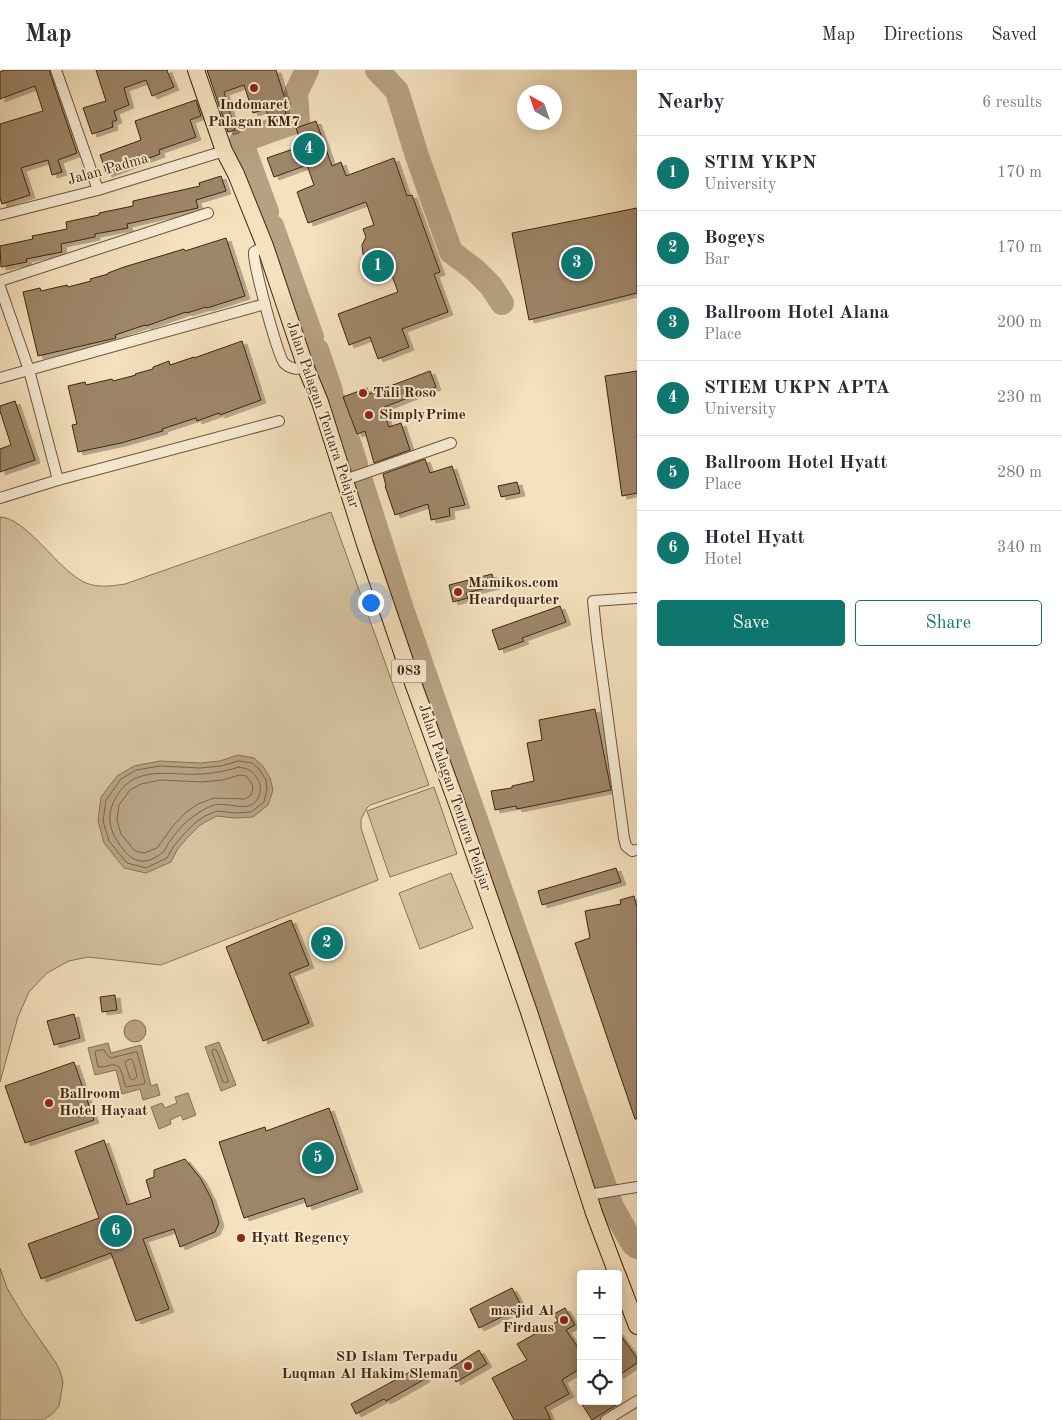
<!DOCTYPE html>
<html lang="en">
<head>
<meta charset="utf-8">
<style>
  body { margin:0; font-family:"Old Standard TT",serif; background:#f7f7f7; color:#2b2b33 }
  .controls { position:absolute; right:15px; bottom:15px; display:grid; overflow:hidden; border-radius:5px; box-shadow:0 2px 12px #0003 }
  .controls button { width:45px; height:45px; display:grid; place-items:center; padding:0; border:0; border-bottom:1px solid #e1e1e2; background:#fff; color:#2b2b33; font:25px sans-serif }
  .compass { position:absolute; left:517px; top:15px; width:45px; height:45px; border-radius:50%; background:#fff; box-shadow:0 2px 12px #0003; rotate:320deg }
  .you { position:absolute; left:370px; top:532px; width:18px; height:18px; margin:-12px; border:4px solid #fff; border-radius:50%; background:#1a73e8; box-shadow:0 0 0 8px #1a73e833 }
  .badge { display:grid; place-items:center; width:32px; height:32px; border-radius:50%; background:#0f766e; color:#fff; font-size:16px; font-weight:700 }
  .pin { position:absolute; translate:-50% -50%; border:2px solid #fff; box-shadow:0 1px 5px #0006 }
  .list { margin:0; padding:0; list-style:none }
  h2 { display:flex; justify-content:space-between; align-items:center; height:65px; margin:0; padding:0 20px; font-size:21px }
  h2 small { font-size:16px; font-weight:400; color:#7c7c81 }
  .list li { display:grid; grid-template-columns:32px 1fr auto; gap:15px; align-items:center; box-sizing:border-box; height:75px; padding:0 20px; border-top:1px solid #e1e1e2 }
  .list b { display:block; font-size:19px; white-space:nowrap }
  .list p { margin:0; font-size:16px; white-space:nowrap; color:#7c7c81 }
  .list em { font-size:16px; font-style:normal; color:#7c7c81 }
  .actions { display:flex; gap:10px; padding:15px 20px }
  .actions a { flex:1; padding:11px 0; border:1px solid #0f766e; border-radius:5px; text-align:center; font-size:18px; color:#0f766e }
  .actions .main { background:#0f766e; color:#fff }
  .icon { flex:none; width:28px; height:28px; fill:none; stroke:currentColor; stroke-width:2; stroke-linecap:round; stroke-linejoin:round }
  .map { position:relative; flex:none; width:637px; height:1350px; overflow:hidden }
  header { display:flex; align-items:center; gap:30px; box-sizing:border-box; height:70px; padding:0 25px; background:#fff; border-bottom:1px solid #e1e1e2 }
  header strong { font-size:24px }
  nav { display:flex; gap:28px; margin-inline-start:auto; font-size:18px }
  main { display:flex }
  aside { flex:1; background:#fff }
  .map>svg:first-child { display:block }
  .green { fill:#d5c19f; stroke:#8a7257 }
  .water { fill:#b7a182; stroke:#876f54 }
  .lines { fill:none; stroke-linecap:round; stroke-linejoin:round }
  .shore { stroke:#7c6248; stroke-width:1 }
  .river { stroke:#b7a182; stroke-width:24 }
  .building { fill:#9e8669; stroke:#40240f; filter:url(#shadow) }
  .street-casing { stroke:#6d533a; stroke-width:12 }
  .primary-casing { stroke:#40240f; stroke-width:18 }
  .street { stroke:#f8ecd4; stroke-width:10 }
  .primary { stroke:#f4e1bd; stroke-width:16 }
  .poi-dot { fill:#8f2418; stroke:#f8ecd4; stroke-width:2 }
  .labels { text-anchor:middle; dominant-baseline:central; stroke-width:4; stroke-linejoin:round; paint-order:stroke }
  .shield { fill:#f8ecd4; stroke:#77604a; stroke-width:1 }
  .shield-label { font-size:14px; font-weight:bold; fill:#40240f }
  .poi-label { font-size:15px; font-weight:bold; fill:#40240f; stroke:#f8ecd4; text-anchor:start }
  .street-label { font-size:15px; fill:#40240f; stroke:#f8ecd4 }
</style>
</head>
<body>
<header>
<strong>Map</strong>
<nav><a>Map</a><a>Directions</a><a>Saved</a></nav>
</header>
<main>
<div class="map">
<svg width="637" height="1350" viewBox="0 0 637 1350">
  <defs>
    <filter id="shadow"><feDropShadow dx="5" dy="3" stdDeviation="0" flood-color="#0004"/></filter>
  </defs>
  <rect width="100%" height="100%" fill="#f4e1bd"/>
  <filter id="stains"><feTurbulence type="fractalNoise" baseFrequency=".004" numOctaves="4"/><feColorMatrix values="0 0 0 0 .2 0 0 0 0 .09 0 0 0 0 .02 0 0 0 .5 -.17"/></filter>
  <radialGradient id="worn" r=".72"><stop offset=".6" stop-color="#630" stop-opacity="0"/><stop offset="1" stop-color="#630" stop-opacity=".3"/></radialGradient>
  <!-- green -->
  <g class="green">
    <path d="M331 442 429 715 370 735 367 738 361 749V758L378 810 161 895 88 887 69 891 47 903 29 922 18 947 0 1012V447C26 447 59 502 86 513 98 518 112 516 125 514Z"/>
    <polygon points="434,717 457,784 390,807 367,741"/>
    <polygon points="451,803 473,858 420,879 399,823"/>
    <polygon points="0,1198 7,1218 23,1245 56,1293 60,1301 63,1312 59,1336 52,1344 43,1350 0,1350"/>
  </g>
  <!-- water -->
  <g class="water">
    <polygon points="238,685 254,688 263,696 270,708 273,720 268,735 253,747 235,748 217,746 207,751 199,756 187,768 177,780 171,792 146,803 124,798 104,773 98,751 101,727 117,706 134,696 160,691 200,693 220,691"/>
    <circle cx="135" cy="961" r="11"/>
    <polygon points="219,972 236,1015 221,1021 205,977"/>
    <polygon points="108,973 111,983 141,975 151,1016 157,1014 160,1025 143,1030 140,1019 122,1024 116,1000 95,1005 88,978"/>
    <polygon points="188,1023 196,1045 183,1050 181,1045 170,1050 171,1054 159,1059 151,1037 162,1033 165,1038 177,1033 175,1027"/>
  </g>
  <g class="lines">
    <!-- shore -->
    <g class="shore">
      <polygon points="239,691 252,693 259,699 266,710 267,719 264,732 251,742 235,743 217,741 205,746 196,752 183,765 173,777 167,788 146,798 127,793 109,771 103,751 106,730 121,709 136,700 160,696 200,698 221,696"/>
      <path d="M239 697C248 699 252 700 257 708 260 713 261 717 260 723 253 747 230 731 214 735 207 737 200 742 194 746 184 752 175 764 168 774 166 777 165 781 162 783 159 786 149 791 145 791 135 792 128 786 123 779 107 759 105 742 120 721 139 695 175 706 202 704 215 703 227 701 239 697Z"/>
      <polygon points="240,705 246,706 252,714 253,719 251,725 245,729 214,728 198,734 185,743 173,756 157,778 144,783 135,781 121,764 117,750 119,735 130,720 141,714 161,710 202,712 223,710"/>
      <polygon points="214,979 217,981 228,1010 227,1013 223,1012 212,982"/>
      <path d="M104 980 107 985 111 988 135 982H137L145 1012 144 1014 126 1017C123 1012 123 996 115 995 110 994 104 998 98 997L95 982 96 981Z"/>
      <polygon points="131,989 133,991 137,1006 136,1008 132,1010 130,1008 125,993 126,991"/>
    </g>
    <!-- river -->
    <g class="river">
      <polyline points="377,0 397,21 417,86 451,182 475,200 491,216 502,233"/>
      <polyline points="267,142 241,71 298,51 296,23 307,0"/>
      <polyline points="272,156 312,267"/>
      <polyline points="317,280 331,321"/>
      <polyline points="336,333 356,394"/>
      <polyline points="361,411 402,539 612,1137 633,1174 637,1177"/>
    </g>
  </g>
  <!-- building -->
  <g class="building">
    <polygon points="5,0 49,0 77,83 58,90 62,102 52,105 48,90 21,98 30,125 2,134 0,128 0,54 43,41 35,16 0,29 0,2"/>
    <polygon points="96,0 168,0 167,1 174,17 152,26 146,10 124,18 129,35 114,41 117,50 112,52 113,57 92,64 83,38 106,31"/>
    <polygon points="207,0 276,0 286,32 283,33 287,48 270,53 266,39 253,43 244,15 224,22 235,60 228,62"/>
    <polygon points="196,30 201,46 190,50 196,67 159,80 160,84 107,104 100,85 141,70 135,51"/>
    <polygon points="316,51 332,96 341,92 346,106 394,88 407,126 412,125 440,202 434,204 448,242 402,259 409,277 378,289 370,267 349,275 338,244 398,222 390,200 380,204 377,197 369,192 363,184 362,175 366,167 363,159 374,155 366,132 308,153 297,122 314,115 307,95 274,107 267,88 302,76 296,58"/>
    <polygon points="221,106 226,121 196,130 198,138 127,154 128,158 95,164 95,167 61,174 62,182 26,189 27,192 1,197 0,176 33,169 32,166 67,159 66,152 99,145 99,143 133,136 133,131 200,116 199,113"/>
    <polygon points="637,138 637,223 529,250 512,163"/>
    <polygon points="226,168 245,226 207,238 206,237 187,243 186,242 146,256 145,255 115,265 116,268 38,286 23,222 40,218 41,221 67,215 68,217 91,211 90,209 108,204 108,203 124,197 184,179 185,181"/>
    <polygon points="242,271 261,330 220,345 219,343 197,351 196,348 162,359 163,361 152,364 121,373 78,382 72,355 77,354 68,316 85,312 86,315 112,309 113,311 136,305 135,304 153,299 153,297 169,291 170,295 194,287 194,288"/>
    <polygon points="430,301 436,317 382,338 389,357 401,353 410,380 374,393 365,361 357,364 343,327 367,318 369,324"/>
    <polygon points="637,301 637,423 622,426 605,306"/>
    <polygon points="15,331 35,390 0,402 0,379 11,375 0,341 0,336"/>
    <polygon points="425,389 430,403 452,396 465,435 449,438 450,446 431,450 428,434 395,445 385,416 386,416 383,404"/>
    <polygon points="517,412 520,423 501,427 498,416"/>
    <polygon points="492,504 495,516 466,523 468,528 453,532 449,515"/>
    <polygon points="560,536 566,552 522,568 524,571 499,580 492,560"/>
    <polygon points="595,639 611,720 517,739 516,736 495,740 491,721 512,718 512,716 534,711 527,673 542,670 539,650"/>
    <polygon points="616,798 621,812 542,835 538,821"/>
    <polygon points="634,826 637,837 637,1049 635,1049 575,873 590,868 585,841 621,834 620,830"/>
    <polygon points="291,850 309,895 289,903 309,953 263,971 226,877"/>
    <polygon points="115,925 117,940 102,942 100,927"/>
    <polygon points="74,944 80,968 54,975 47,951"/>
    <polygon points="74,992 94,1050 25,1073 5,1016"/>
    <polygon points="329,1038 358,1119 307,1137 304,1128 244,1148 219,1072 265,1057 266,1061"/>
    <polygon points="104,1070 127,1135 151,1127 146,1110 154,1107 154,1100 185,1089 201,1109 211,1128 219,1153 215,1162 180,1177 174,1159 143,1169 169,1239 136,1251 111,1183 41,1209 28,1174 99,1148 75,1081"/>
    <polygon points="512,1218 522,1237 479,1258 470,1239"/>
    <polygon points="565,1238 575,1255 566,1260 581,1282 581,1298 562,1310 569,1324 545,1337 551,1350 514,1350 492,1308 527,1290 517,1274 558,1251 554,1244"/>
    <polygon points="618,1262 637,1288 637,1293 618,1306"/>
    <polygon points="479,1280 487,1294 456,1312 449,1299"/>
    <polygon points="419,1297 425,1309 386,1331 384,1329 356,1344 351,1334"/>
    <polygon points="580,1331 622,1331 592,1350"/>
  </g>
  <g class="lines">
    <!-- street casing -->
    <g class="street-casing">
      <g id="street">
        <polyline points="56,0 98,120"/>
        <polyline points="0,145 98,120 224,81"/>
        <path d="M265 176 254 182C252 190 278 287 284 293 291 300 298 299 306 298"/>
        <polyline points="0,211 208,143"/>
        <polyline points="0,217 29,300 58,410"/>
        <polyline points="0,308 265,234"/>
        <polyline points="345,410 451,373"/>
        <polyline points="0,428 58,410 279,351"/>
        <polyline points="637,528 593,531 597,569 624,768 626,776 632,781 637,780"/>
        <polyline points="588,1125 637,1117"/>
        <polyline points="606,1350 637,1331"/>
      </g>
    </g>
    <!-- primary casing -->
    <g class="primary-casing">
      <g id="primary">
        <polyline points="196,0 224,81 236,104 265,176 306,298 320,332 365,474 405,591 457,734 529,942 594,1143 617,1204"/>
        <polyline points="618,1206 637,1256"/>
      </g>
    </g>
    <!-- street -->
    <use href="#street" class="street"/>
    <!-- primary -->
    <use href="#primary" class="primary"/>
  </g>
  <!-- markers -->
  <g class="poi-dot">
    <circle cx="254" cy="18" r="5"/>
    <circle cx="363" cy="323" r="5"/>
    <circle cx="369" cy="345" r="5"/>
    <circle cx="458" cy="522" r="5"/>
    <circle cx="49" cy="1033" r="5"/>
    <circle cx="241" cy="1168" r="5"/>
    <circle cx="564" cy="1250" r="5"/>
    <circle cx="468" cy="1296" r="5"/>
  </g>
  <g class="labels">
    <!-- shield labels -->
    <rect class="shield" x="391.5" y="589.5" width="35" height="23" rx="4"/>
    <g class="shield-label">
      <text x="409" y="601">083</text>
    </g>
    <!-- poi labels -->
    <g class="poi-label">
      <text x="254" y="35" text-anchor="middle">Indomaret<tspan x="254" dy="17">Palagan KM7</tspan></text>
      <text x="373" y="323">Tali Roso</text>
      <text x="379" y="345">SimplyPrime</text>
      <text x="468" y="513">Mamikos.com<tspan x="468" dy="17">Heardquarter</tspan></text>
      <text x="59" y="1024">Ballroom<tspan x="59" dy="17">Hotel Hayaat</tspan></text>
      <text x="251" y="1168">Hyatt Regency</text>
      <text x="554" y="1241" text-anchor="end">masjid Al<tspan x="554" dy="17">Firdaus</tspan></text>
      <text x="458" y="1287" text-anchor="end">SD Islam Terpadu<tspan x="458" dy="17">Luqman Al Hakim Sleman</tspan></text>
    </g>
    <!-- street labels -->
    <g class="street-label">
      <text transform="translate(108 100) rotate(-16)">Jalan Padma</text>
      <text transform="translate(322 345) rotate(71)">Jalan Palagan Tentara Pelajar</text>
      <text transform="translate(454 728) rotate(71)">Jalan Palagan Tentara Pelajar</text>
    </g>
  </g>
  <rect width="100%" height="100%" filter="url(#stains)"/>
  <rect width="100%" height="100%" fill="url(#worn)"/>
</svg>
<div class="controls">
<button>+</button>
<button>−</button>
<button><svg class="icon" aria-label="locate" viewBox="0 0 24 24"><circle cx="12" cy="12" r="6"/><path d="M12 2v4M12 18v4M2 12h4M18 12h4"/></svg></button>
</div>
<svg class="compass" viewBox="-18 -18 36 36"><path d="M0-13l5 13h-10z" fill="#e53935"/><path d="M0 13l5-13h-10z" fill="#7c7c81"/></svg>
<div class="you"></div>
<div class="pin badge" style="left:378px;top:196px">1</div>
<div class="pin badge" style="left:327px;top:873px">2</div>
<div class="pin badge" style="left:577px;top:193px">3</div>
<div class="pin badge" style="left:309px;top:79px">4</div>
<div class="pin badge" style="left:318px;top:1088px">5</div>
<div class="pin badge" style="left:116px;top:1161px">6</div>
</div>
<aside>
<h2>Nearby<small>6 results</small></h2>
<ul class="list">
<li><span class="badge">1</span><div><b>STIM YKPN</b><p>University</p></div><em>170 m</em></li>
<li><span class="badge">2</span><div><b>Bogeys</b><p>Bar</p></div><em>170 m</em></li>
<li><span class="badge">3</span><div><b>Ballroom Hotel Alana</b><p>Place</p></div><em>200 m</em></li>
<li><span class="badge">4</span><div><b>STIEM UKPN APTA</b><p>University</p></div><em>230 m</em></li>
<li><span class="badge">5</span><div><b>Ballroom Hotel Hyatt</b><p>Place</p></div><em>280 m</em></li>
<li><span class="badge">6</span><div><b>Hotel Hyatt</b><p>Hotel</p></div><em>340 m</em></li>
</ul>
<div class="actions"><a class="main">Save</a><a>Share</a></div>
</aside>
</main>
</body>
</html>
